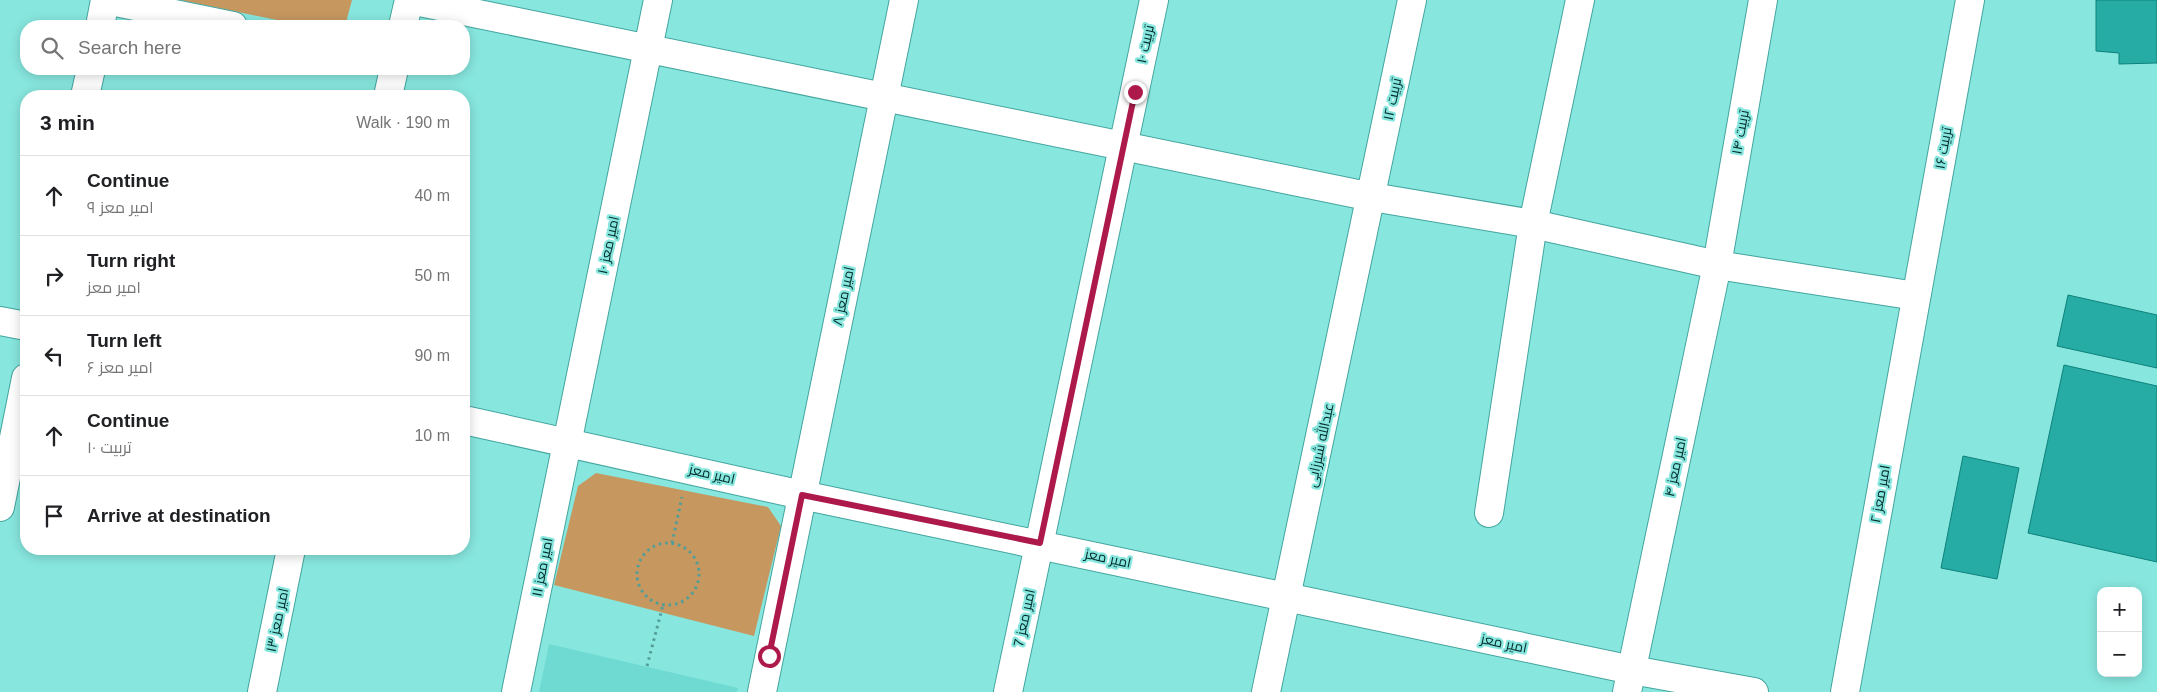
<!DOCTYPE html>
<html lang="en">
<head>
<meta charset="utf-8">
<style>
  body { margin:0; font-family:Helvetica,Cairo,sans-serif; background:#f2f2f2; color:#202124 }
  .controls { position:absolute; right:15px; bottom:15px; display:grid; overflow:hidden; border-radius:10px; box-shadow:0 2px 12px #0003 }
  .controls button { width:45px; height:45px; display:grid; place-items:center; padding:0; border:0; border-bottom:1px solid #e0e0e0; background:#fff; color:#202124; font:25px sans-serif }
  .stop { position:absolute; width:15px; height:15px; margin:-11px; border:4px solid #ac194a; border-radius:50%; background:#fff }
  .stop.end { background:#ac194a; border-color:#fff; box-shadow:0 1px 5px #0008 }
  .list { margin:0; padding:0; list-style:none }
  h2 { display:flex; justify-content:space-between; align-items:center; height:65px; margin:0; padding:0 20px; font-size:21px }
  h2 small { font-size:16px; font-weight:400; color:#757577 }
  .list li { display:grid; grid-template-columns:32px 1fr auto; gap:15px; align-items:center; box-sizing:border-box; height:80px; padding:0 20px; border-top:1px solid #e0e0e0 }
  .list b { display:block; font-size:19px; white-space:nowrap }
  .list p { margin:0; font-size:16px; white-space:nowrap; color:#757577 }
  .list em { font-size:16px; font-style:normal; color:#757577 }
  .icon { flex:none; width:28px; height:28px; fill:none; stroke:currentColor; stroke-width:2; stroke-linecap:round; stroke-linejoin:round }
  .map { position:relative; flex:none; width:2157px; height:692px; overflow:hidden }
  .search { position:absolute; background:#fff; box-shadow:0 2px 12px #0003; left:20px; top:20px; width:450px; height:55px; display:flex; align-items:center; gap:12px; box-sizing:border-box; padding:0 18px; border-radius:20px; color:#757577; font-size:19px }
  .panel { position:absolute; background:#fff; box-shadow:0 2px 12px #0003; left:20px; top:90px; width:450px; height:465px; border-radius:20px }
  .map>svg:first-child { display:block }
  .built { fill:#6fdad2 }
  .green { fill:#c79760 }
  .building { fill:#27aca5; stroke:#0e817b }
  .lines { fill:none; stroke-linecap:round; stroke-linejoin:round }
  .street-casing { stroke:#43a59e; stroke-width:30 }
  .path { stroke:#529d97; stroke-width:3; stroke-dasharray:2.5 4; stroke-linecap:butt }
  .street { stroke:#fff; stroke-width:28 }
  .route { stroke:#ac194a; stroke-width:6 }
  .labels { text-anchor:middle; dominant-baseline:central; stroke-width:4.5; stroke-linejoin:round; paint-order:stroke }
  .street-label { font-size:14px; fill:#002a28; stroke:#87e7df }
</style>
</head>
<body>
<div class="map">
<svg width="2157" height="692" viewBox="0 0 2157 692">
  <rect width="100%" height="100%" fill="#87e7df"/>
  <!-- built -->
  <polygon class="built" points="549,644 738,688 737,692 539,692"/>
  <!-- green -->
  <g class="green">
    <polygon points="180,0 352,0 345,26 306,26"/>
    <polygon points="596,473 768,507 781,526 754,636 554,585 578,486"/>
  </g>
  <!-- building -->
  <g class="building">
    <polygon points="2096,0 2157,0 2157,63 2119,64 2119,53 2096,51"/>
    <polygon points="2068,295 2157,315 2157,368 2057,346"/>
    <polygon points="2064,365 2157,386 2157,562 2028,533"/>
    <polygon points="1963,456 2019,468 1997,579 1941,568"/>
  </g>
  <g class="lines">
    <!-- street casing -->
    <g class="street-casing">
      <g id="street">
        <polyline points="106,0 233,26"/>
        <polyline points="410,0 1372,197 1533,224 1717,265 1916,296"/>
        <polyline points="100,26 105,0"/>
        <polyline points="403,26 409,0"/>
        <polyline points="85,96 91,69"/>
        <polyline points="388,96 394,69"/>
        <polyline points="0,321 26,326"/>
        <polyline points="464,420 802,495 1632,670 1754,692"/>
        <polyline points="0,507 26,378"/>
        <polyline points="1489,513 1533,224 1580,0"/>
        <polyline points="262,692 291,549"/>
        <polyline points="516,692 658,0"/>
        <polyline points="762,692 904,0"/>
        <polyline points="1008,692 1154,0"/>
        <polyline points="1266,692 1412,0"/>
        <polyline points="1627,692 1717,265 1763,0"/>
        <polyline points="1845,692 1970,0"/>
      </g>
    </g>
    <!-- path -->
    <g class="path">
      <circle cx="668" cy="574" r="31"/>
      <polyline points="672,543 682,497"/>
      <polyline points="647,666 663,605"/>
    </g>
    <!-- street -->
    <use href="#street" class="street"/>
  </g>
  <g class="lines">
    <!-- route -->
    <polyline class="route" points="769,656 802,495 1040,543 1135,92"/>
  </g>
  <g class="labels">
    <!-- street labels -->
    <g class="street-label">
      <text transform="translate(1145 44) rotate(-78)">تربیت ۱۰</text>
      <text transform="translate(1392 99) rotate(-78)">تربیت ۱۲</text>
      <text transform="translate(1740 132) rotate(-80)">تربیت ۱۴</text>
      <text transform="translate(1943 148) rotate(-80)">تربیت ۱۶</text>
      <text transform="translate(608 245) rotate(-78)">امیر معز ۱۰</text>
      <text transform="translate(843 296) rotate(-78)">امیر معز ۸</text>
      <text transform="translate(1320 445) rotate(-78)">عبدالله شیرزایی</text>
      <text transform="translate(1675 467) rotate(-78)">امیر معز ۴</text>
      <text transform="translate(712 474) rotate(13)">امیر معز</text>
      <text transform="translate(1880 494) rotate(-80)">امیر معز ۲</text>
      <text transform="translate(1108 558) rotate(12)">امیر معز</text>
      <text transform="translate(542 567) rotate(-79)">امیر معز ۱۱</text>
      <text transform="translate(1024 618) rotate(-78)">امیر معز 7</text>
      <text transform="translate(277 620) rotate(-78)">امیر معز ۱۳</text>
      <text transform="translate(1504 643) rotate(12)">امیر معز</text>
    </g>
  </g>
</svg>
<div class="controls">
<button>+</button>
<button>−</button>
</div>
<div class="stop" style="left:769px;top:656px"></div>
<div class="stop end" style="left:1135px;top:92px"></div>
<div class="search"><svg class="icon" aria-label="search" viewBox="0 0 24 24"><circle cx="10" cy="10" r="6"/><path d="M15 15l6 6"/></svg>Search here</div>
<section class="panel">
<h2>3 min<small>Walk · 190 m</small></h2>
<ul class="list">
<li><svg class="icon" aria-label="ahead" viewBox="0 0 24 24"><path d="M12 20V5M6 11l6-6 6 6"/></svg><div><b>Continue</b><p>امیر معز ۹</p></div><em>40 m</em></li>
<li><svg class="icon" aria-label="right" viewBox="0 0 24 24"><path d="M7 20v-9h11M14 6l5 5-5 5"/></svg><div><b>Turn right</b><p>امیر معز</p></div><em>50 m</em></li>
<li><svg class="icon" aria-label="left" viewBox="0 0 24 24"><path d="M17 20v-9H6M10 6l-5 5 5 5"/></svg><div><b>Turn left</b><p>امیر معز ۶</p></div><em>90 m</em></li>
<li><svg class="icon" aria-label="ahead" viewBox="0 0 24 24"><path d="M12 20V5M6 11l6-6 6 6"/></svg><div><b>Continue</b><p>تربیت ۱۰</p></div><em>10 m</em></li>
<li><svg class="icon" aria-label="arrive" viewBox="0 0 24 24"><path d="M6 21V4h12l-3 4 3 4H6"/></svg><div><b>Arrive at destination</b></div></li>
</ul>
</section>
</div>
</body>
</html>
